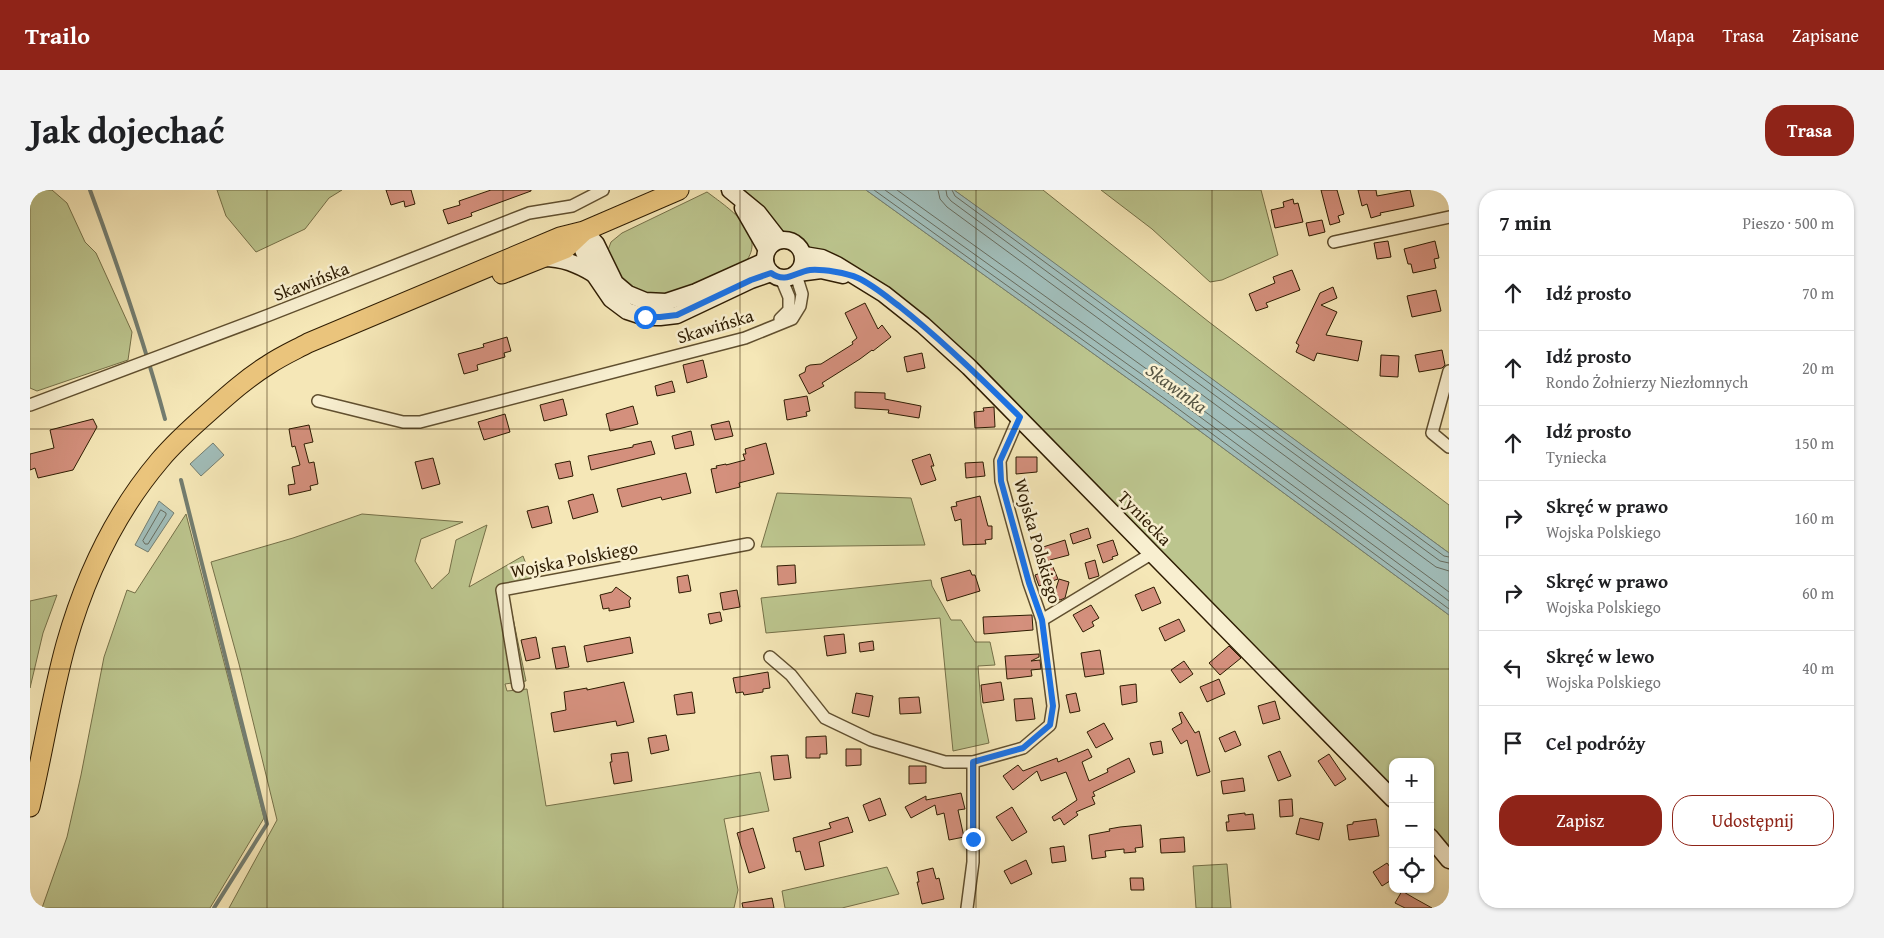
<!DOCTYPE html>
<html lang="pl">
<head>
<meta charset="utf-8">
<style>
  body { margin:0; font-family:"Gentium Book Plus",serif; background:#f2f2f2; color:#202124 }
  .controls { position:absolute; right:15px; bottom:15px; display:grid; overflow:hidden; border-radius:10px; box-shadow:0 1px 4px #0004 }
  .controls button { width:45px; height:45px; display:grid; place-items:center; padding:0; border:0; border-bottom:1px solid #e0e0e0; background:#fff; color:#202124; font:25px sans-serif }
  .stop { position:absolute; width:15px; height:15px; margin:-11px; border:4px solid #1a73e8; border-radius:50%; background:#fff }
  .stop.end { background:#1a73e8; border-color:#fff; box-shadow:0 1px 5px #0008 }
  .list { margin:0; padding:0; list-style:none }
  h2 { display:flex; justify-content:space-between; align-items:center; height:65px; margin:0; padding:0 20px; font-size:21px }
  h2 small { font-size:16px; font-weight:400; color:#757577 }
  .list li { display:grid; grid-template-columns:32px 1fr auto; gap:15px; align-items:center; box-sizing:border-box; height:75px; padding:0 20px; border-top:1px solid #e0e0e0 }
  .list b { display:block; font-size:19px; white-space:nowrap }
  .list p { margin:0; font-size:16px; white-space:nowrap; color:#757577 }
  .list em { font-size:16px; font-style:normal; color:#757577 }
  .actions { display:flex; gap:10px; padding:15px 20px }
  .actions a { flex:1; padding:11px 0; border:1px solid #8f2418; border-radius:20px; text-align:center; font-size:18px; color:#8f2418 }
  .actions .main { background:#8f2418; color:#fff }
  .icon { flex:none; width:28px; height:28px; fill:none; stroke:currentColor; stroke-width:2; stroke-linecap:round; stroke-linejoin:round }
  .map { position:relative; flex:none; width:1419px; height:718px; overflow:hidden; border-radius:20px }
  header { display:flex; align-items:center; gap:30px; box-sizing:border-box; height:70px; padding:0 25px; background:#8f2418; color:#fff }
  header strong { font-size:24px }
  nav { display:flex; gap:28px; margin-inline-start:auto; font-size:18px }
  .intro { display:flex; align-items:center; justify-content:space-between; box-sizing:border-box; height:120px; padding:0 30px }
  h1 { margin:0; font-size:35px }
  .button { padding:12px 22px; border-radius:20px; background:#8f2418; color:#fff; font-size:18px; font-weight:700 }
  main { display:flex; gap:30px; padding:0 30px }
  aside { flex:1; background:#fff; border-radius:20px; box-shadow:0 1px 4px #0004 }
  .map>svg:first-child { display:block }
  .green { fill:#bcc58e; stroke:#757048 }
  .water { fill:#a1bdb9; stroke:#737d70 }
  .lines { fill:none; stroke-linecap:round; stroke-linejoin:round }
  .shore { stroke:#686c5e; stroke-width:1 }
  .stream { stroke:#737d70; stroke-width:4 }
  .building { fill:#d4907d; stroke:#2e1c02 }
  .street-casing { stroke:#604f2f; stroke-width:14 }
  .secondary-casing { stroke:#2e1c02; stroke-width:19 }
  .primary-casing { stroke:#2e1c02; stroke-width:21 }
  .street { stroke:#f8efd0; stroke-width:11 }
  .secondary { stroke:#f8efd0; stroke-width:16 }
  .primary { stroke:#eac47c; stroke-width:19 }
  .route { stroke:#1a73e8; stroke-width:6 }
  .grid { fill:none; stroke:#2e1c02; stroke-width:1; stroke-opacity:0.55 }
  .labels { text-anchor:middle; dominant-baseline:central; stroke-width:5; stroke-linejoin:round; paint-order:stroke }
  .street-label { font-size:18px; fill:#2e1c02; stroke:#f8efd0 }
  .water-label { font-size:19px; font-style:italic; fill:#565442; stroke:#f8efd0 }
</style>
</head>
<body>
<header>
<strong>Trailo</strong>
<nav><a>Mapa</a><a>Trasa</a><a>Zapisane</a></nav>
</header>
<div class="intro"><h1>Jak dojechać</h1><a class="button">Trasa</a></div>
<main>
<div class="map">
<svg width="1419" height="718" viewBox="0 0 1419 718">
  <rect width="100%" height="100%" fill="#f5e7b7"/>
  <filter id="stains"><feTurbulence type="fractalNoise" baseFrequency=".004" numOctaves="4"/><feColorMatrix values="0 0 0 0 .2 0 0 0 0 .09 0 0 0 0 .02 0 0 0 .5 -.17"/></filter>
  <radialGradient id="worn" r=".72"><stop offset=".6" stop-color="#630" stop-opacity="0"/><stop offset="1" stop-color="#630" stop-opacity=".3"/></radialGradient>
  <!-- green -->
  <g class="green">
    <polygon points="0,0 22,0 37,13 55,52 66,63 102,142 98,170 7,201 0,198"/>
    <polygon points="187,0 312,0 299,8 275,39 226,62 196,26"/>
    <polygon points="713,0 836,0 1132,213 1419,425 1419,656 1400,641 1400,572 1363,572 1363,603 964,191 778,58 767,47 748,39 728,14"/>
    <polygon points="924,0 1013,0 1179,132 1419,315 1419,363"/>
    <polygon points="1071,0 1231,0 1248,65 1192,90 1180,92 1122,39"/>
    <path d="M677 2C697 17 736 42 717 70 695 80 650 106 626 105 612 105 598 96 589 85 584 79 582 68 578 60L581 52 592 43Z"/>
    <polygon points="747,303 881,308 895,355 731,357"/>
    <polygon points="156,324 234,628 180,718 12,718 37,647 51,585 74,467 97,400 105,403"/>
    <polygon points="332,324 433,332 391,349 385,371 402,399 419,383 426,350 457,335 439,397 493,366 505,398 478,404 496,491 475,494 477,501 497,499 516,616 730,582 739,621 694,629 708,700 704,718 199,718 247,630 209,474 181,372 263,348"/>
    <polygon points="901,390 902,396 921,430 931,430 945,452 960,452 965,475 948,476 951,514 959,553 923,561 910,428 736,443 731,408"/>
    <polygon points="27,405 13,443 0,498 0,411"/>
    <polygon points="1197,674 1201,718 1166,718 1163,676"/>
    <polygon points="857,677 869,704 812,718 755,718 752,701"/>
  </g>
  <!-- water -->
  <g class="water">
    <polygon points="836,0 924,0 970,33 1419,363 1419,425 1132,213"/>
    <polygon points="183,253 194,265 171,286 160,274"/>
    <polygon points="129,311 144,323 118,362 105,355"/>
  </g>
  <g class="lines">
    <!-- shore -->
    <g class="shore">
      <polyline points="844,0 1135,209 1419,419"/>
      <polyline points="855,0 1139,204 1419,411"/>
      <polyline points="867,0 1143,198 1419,402"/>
      <polyline points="908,0 910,9 917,17 1406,377 1419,381"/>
      <polyline points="916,0 917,6 921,11 1410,371 1419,373"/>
      <polyline points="922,0 925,6 1414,366 1419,367"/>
      <polygon points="131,320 136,323 136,325 118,354 115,354 113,351"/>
    </g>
    <!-- stream -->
    <g class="stream">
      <path d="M60 0C88 76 114 151 135 229"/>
      <polyline points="151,290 237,634 184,718"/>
    </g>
  </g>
  <!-- building -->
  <g class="building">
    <polygon points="356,0 381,0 385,14 375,17 374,11 361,15"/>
    <polygon points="461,0 501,0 501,1 441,23 442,26 418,34 413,20 430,15 429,11"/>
    <polygon points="1291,0 1307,0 1314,24 1308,26 1310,32 1300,35"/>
    <polygon points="1328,0 1346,0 1347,6 1380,0 1384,16 1350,23 1351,25 1341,28 1337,14 1332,16"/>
    <polygon points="1263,9 1264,14 1268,13 1273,32 1245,38 1241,20 1254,17 1253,12"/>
    <polygon points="1292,30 1295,42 1279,46 1276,33"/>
    <polygon points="1358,51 1361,67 1347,69 1344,53"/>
    <polygon points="1405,51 1409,68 1404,69 1406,78 1383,83 1381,74 1378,74 1374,59"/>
    <polygon points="1262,80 1270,100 1236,113 1238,117 1226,121 1219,104 1245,93 1243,87"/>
    <polygon points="1303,97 1307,108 1291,115 1307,122 1296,145 1332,151 1328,171 1287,163 1284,171 1266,162 1269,155 1266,153 1290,103"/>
    <polygon points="1406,100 1411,121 1382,127 1377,106"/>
    <polygon points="835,113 848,139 852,135 861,147 843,161 842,160 830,169 792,193 794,196 779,204 769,185 775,182 776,177 780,175 791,174 823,154 822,152 827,148 815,123"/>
    <polygon points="477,147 481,161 474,163 475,167 447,175 448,180 434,184 428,164 454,157 453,154"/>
    <polygon points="1412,160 1415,175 1412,178 1389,182 1385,165"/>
    <polygon points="892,163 895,178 877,182 874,167"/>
    <polygon points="1351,165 1369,166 1368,187 1350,186"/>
    <polygon points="673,170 677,187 657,193 653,175"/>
    <polygon points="642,191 645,202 627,206 625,196"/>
    <polygon points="825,202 855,203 855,209 891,216 889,228 858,223 859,220 825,218"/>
    <polygon points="777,206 780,221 776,222 777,226 757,230 754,210"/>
    <polygon points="533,209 537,225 514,231 510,215"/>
    <polygon points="603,216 608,234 580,241 576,224"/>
    <polygon points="964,217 965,237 945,238 944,222 954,221 953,218"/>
    <polygon points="475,224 480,242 454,250 448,232"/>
    <polygon points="63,229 67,237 43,280 8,288 5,278 0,280 0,264 24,258 20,240"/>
    <polygon points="699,231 703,246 685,250 681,235"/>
    <polygon points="279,235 283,252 274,254 279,273 284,272 288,294 280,296 281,300 259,305 258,295 265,294 262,277 270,275 265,256 262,257 259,239"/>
    <polygon points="661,241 664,255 645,259 642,246"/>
    <polygon points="621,251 625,264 561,280 558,266 603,257 603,255"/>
    <polygon points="736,253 744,284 709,293 710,297 686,303 681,279 687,278 686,276 696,274 696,275 715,270 713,264 716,264 715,259"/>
    <polygon points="900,264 904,276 901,276 906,290 891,295 882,270"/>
    <polygon points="986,267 1007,267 1007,282 986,284"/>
    <polygon points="403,268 410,294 392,299 385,272"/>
    <polygon points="540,271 543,286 529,289 525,274"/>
    <polygon points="953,272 955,286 936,288 935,273"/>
    <polygon points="656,283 661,303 632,310 631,307 592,317 587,299"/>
    <polygon points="563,304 568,322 543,329 538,311"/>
    <polygon points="950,306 958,336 962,336 962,349 955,350 956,354 933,355 931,329 925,331 921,317 927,316 926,312"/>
    <polygon points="518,316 522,333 502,338 497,321"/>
    <polygon points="1058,338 1061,348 1043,354 1040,344"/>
    <polygon points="1035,350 1039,365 1020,370 1028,389 1009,396 1005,385 1013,382 1007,365 1012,363 1010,358"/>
    <polygon points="1083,350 1088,365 1082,367 1083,369 1073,373 1067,355"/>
    <polygon points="1065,370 1069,386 1059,389 1055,373"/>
    <polygon points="765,375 766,393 748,395 747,376"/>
    <polygon points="940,380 942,385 945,385 950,401 917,411 911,388"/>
    <polygon points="658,385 661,401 649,403 647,387"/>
    <polygon points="1029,389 1039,392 1035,408 1030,410 1023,408"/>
    <polygon points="586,397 601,408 599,411 600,417 579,421 579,418 573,419 570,405 582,402"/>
    <polygon points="1124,397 1131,413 1112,421 1105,405"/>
    <polygon points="707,400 710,417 693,420 690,403"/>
    <polygon points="1061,415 1069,428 1062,432 1064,436 1053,442 1043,425"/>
    <polygon points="690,422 692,431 680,434 678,424"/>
    <polygon points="1002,425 1003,440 954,444 953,427"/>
    <polygon points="1149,429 1155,441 1135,451 1129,438"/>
    <polygon points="814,444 816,463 797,466 794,446"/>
    <polygon points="506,447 510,468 496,471 491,450"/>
    <polygon points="600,447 603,463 557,472 554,456"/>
    <polygon points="843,451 844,460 830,462 829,453"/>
    <polygon points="535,456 539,477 526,479 522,458"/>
    <polygon points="1199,456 1211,468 1190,485 1179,473"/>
    <polygon points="1070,460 1074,484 1055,487 1051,463"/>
    <polygon points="1009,464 1009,467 1001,471 1010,470 1011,479 1001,480 1002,486 977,489 975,466"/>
    <polygon points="1154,471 1163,484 1150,493 1141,480"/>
    <polygon points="738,482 740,498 733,499 733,502 714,505 713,502 706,503 703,488"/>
    <polygon points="1189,489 1195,504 1177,512 1170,497"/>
    <polygon points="594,492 604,532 587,536 586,531 524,542 521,523 536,520 534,502 557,498 557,500"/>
    <polygon points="971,492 974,510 953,513 951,495"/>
    <polygon points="1106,494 1107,512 1092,515 1090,496"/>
    <polygon points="662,502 665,523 647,525 644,505"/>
    <polygon points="826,503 843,506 839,527 822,523"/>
    <polygon points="1046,503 1050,521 1040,523 1036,505"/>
    <polygon points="889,507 891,523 870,524 869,508"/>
    <polygon points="1002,508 1005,529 986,531 984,509"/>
    <polygon points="1245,511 1250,529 1233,534 1228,516"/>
    <polygon points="1152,522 1165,543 1169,541 1180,582 1167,586 1157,550 1151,554 1142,539 1152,533 1149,523"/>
    <polygon points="1074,533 1083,549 1066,558 1057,542"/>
    <polygon points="1205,541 1211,555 1195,562 1189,548"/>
    <polygon points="636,545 639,560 621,564 618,548"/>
    <polygon points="796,546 797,564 790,564 790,568 776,568 776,547"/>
    <polygon points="1131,551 1133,563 1123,565 1120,553"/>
    <polygon points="816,559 831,559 831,575 816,576"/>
    <polygon points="1058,559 1062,567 1052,572 1059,591 1078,582 1077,579 1099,568 1105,582 1063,602 1065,606 1062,607 1065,614 1046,622 1048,625 1034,635 1030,628 1024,631 1022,627 1047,610 1036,582 1011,591 1007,581 983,600 973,586 988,575 993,581 1027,568 1028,572"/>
    <polygon points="1250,561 1261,586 1248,591 1238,566"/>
    <polygon points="598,562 602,591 584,594 580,572 582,572 581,564"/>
    <polygon points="1299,564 1316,589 1305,596 1288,571"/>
    <polygon points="758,565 761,588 744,590 741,566"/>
    <polygon points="879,576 896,576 896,593 879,594"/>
    <polygon points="1213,588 1215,601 1193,604 1191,591"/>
    <polygon points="931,603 935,619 928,620 934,647 919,650 914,623 907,625 905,615 881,628 875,617 896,606 896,610"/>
    <polygon points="850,608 856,625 839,631 833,615"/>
    <polygon points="1262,609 1263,626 1250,627 1249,610"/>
    <polygon points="982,617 997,642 982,651 966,627"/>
    <polygon points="1215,623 1215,625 1223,624 1225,639 1197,641 1196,632 1199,632 1198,625"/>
    <polygon points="818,627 823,642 789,652 794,676 775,680 770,661 766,662 763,648 801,638 799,633"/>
    <polygon points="1270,628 1293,633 1289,650 1266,644"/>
    <polygon points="1346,629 1349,646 1319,650 1317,635 1323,634 1323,632"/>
    <polygon points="1111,635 1113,657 1105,658 1106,662 1094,663 1094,659 1075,661 1076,667 1062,669 1059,645 1080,641 1079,639 1090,637"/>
    <polygon points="723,638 735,678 719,683 707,643"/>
    <polygon points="1154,647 1155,662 1131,663 1130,649"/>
    <polygon points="1034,656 1036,671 1022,673 1020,658"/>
    <polygon points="996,670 1002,684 981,694 974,681"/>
    <polygon points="1357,673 1363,681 1363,689 1352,696 1343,682"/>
    <polygon points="903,678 906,689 909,688 914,709 892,714 887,692 889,692 887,682"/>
    <polygon points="1100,688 1113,688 1114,700 1101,700"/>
    <polygon points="1372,701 1384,708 1402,718 1375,718 1365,713"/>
    <polygon points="742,708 744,718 713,718 712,713"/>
  </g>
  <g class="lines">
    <!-- street casing -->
    <g class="street-casing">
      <g id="street">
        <polyline points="1304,52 1419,27"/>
        <polyline points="750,129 759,120 759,107 751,88"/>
        <polyline points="1419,181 1402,243 1419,257"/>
        <polyline points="288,211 373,232 390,232 715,148 762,129 770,116 772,104 766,85"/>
        <polyline points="0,215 239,125 499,23 542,16 573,0"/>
        <polyline points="1012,430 1121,364"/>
        <polyline points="740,467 761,485 795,528 841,550 915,572 943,572 993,558 1020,535 1023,516 1012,430 999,393 971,291 970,271 989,227"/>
        <polyline points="488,496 472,400 718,354"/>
        <polyline points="937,718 943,672 943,572"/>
      </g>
    </g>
    <!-- secondary casing -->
    <g class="secondary-casing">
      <g id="secondary">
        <polyline points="700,0 728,23 749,50"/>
        <polyline points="713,18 737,60"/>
        <polyline points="554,41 553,60 564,84 581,109 597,121 615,127 630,127 647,125 721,90 741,83"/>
        <polyline points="554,41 566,54 585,93 598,104 615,111 636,112 666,102 735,71"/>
        <circle cx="754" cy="69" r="19"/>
        <polyline points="774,65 792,68 807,75 854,104 893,135 939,177 1363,609"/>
        <path d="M513 68C533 68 547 74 564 84"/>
        <polyline points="768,83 791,80 813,85"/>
        <polyline points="1400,647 1419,670"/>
      </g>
    </g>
    <!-- primary casing -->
    <g class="primary-casing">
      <g id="primary">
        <polyline points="472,84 535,59 553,42"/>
        <path d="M0 617C13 563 21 508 36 454 55 387 85 323 130 270 145 252 162 237 179 222 198 205 217 188 238 175 251 166 265 160 278 153L530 47 554 41 649 0"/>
      </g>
    </g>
    <!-- street -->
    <use href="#street" class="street"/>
    <!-- secondary -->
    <use href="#secondary" class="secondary"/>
    <!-- primary -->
    <use href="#primary" class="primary"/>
  </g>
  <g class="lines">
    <!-- route -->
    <path class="route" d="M615 127H630L647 125 721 90 741 83C756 94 765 82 780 80 793 79 817 83 828 88 843 95 857 107 869 116 912 150 951 188 990 227L970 271 971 291 999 393 1012 430 1023 516 1020 535 993 558 943 572V649"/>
  </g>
  <!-- grid -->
  <path class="grid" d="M237 0V718M473 0V718M710 0V718M946 0V718M1182 0V718M0 239H1419M0 479H1419"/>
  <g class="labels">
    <!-- street labels -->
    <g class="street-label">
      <text transform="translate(281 91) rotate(-21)">Skawińska</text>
      <text transform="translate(685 136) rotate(-17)">Skawińska</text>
      <text transform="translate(1115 328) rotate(46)">Tyniecka</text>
      <text transform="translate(1008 351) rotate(74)">Wojska Polskiego</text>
      <text transform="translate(544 369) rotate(-11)">Wojska Polskiego</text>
    </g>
    <!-- water labels -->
    <g class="water-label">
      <text transform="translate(1147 198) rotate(36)">Skawinka</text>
    </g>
  </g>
  <rect width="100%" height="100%" filter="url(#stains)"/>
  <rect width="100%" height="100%" fill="url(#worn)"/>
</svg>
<div class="controls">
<button>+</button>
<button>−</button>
<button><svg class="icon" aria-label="locate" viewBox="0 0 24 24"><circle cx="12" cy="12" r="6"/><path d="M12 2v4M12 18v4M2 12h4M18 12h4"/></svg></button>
</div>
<div class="stop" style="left:615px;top:127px"></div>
<div class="stop end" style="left:943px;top:649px"></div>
</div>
<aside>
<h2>7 min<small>Pieszo · 500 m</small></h2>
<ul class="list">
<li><svg class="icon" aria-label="ahead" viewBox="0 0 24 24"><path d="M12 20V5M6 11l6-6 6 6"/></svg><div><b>Idź prosto</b></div><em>70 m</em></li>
<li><svg class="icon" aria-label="ahead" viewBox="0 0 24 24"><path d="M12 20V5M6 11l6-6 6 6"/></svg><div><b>Idź prosto</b><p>Rondo Żołnierzy Niezłomnych</p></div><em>20 m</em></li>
<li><svg class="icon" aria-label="ahead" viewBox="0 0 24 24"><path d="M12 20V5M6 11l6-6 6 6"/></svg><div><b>Idź prosto</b><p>Tyniecka</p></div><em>150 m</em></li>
<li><svg class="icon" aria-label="right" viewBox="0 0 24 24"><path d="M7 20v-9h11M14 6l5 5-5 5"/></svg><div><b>Skręć w prawo</b><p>Wojska Polskiego</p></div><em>160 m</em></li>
<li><svg class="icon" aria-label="right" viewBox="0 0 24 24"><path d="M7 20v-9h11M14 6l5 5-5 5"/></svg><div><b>Skręć w prawo</b><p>Wojska Polskiego</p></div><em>60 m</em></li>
<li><svg class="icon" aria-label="left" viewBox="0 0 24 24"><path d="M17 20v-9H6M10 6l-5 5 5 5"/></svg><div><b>Skręć w lewo</b><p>Wojska Polskiego</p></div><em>40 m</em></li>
<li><svg class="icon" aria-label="arrive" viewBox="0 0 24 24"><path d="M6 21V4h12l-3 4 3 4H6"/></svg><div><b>Cel podróży</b></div></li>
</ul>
<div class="actions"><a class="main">Zapisz</a><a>Udostępnij</a></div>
</aside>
</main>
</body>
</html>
